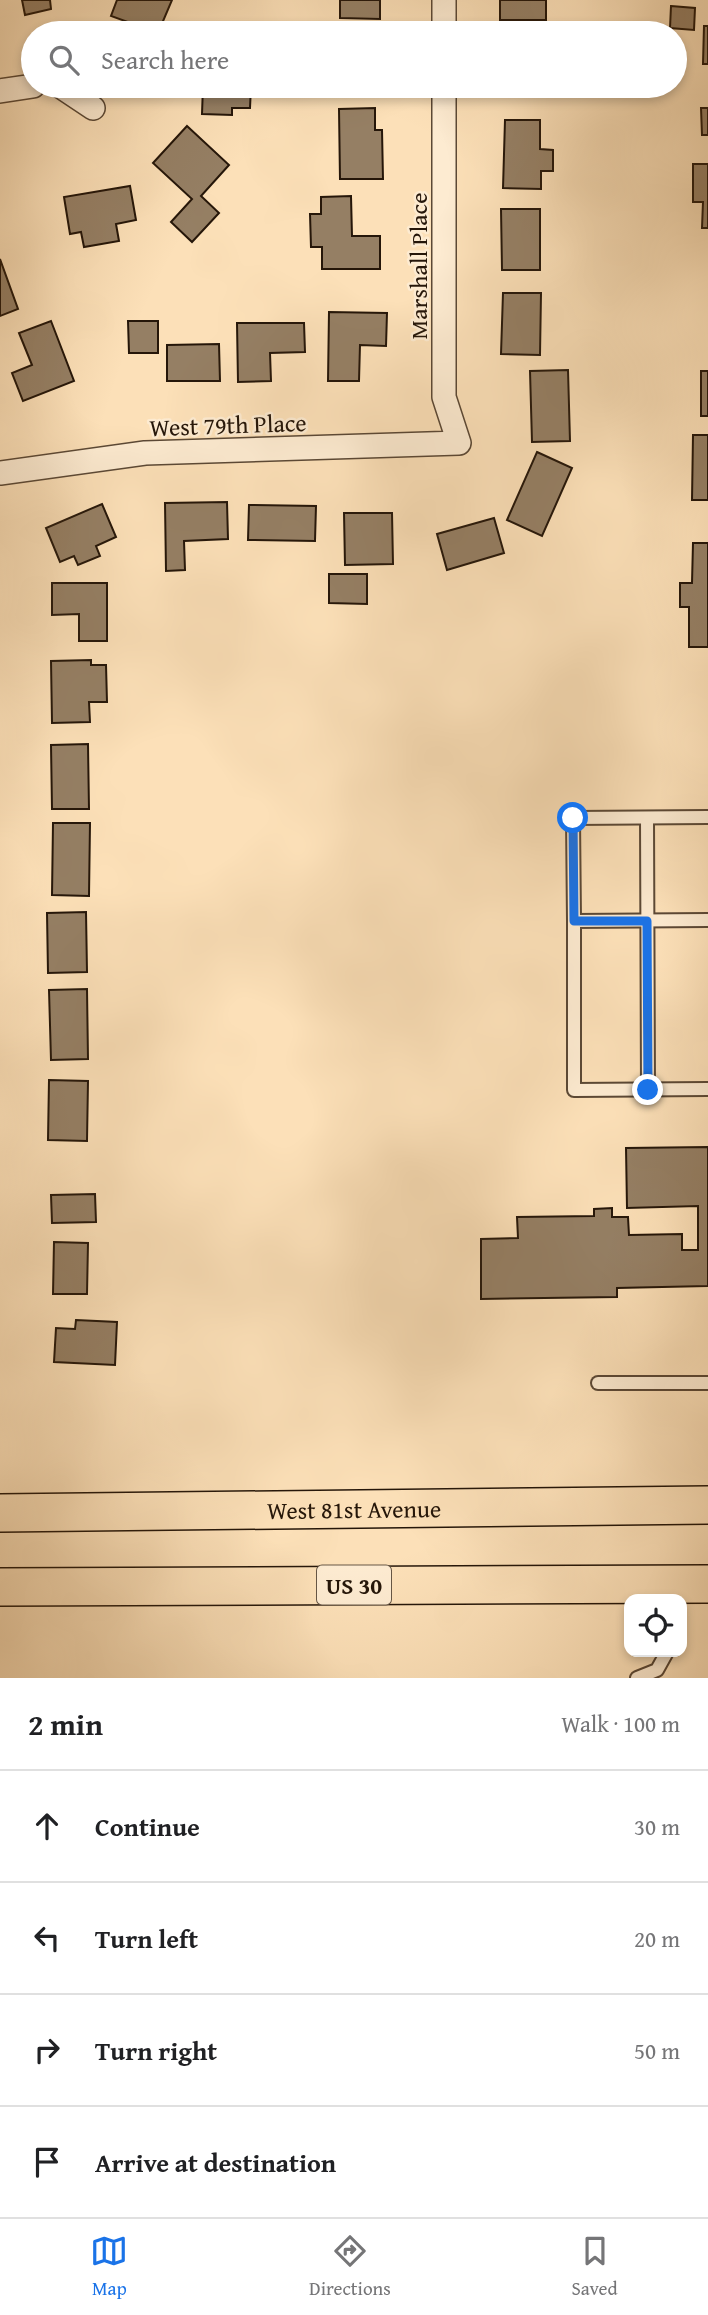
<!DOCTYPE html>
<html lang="en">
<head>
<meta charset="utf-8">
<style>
  body { margin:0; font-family:"Gentium Book Plus",serif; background:#f6f6f6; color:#202124 }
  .controls { position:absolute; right:21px; bottom:21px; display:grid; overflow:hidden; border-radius:14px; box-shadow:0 4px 10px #0003 }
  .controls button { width:63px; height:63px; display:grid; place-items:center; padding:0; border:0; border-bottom:2px solid #e0e0e0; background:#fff; color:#202124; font:35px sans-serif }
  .stop { position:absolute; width:21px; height:21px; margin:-16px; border:5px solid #1a73e8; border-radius:50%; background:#fff }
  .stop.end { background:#1a73e8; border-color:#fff; box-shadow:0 2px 7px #0008 }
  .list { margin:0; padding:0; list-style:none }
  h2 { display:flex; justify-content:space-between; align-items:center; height:91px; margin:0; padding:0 28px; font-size:30px }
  h2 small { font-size:23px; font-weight:400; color:#757577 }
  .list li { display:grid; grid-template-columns:46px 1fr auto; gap:21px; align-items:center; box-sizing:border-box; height:112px; padding:0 28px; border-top:2px solid #e0e0e0 }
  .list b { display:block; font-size:26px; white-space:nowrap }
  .list em { font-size:23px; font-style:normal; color:#757577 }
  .icon { flex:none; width:38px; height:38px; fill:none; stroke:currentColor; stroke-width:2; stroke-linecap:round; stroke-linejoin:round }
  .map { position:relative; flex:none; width:708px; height:1678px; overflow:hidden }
  .search { position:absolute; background:#fff; box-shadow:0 4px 10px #0003; left:21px; right:21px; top:21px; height:77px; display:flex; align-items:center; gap:18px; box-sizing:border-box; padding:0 24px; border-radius:38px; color:#757577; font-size:26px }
  .sheet { height:539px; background:#fff }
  nav { display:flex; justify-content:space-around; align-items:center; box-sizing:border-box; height:98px; border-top:2px solid #e0e0e0; background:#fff; font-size:19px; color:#757577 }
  nav a { display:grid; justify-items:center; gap:4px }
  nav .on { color:#1a73e8 }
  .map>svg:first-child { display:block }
  .building { fill:#957f64; stroke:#251609; stroke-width:2 }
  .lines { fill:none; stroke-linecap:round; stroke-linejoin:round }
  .service-casing { stroke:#5b4835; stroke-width:16 }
  .minor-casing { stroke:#5b4835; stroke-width:26 }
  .primary-casing { stroke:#251609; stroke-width:40 }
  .service { stroke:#fdebd1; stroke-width:12 }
  .minor { stroke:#fdebd1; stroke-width:23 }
  .primary { stroke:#fce0b8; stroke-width:37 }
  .route { stroke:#1a73e8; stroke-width:9 }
  .labels { text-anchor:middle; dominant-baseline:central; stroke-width:5; stroke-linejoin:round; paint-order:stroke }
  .shield { fill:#fdebd1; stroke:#665645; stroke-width:2 }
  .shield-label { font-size:23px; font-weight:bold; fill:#251609 }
  .street-label { font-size:24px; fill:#251609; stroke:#fdebd1 }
</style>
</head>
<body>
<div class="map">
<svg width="708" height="1678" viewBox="0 0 708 1678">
  <rect width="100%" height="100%" fill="#fce0b8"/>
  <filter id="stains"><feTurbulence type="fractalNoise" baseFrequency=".00286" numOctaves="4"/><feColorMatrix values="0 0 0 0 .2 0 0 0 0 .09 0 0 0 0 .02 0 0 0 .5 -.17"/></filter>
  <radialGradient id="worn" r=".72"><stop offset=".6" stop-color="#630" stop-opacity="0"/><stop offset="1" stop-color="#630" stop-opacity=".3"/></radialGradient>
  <!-- building -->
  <g class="building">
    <polygon points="22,0 50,0 51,9 25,15"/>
    <polygon points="117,0 172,0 158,33 111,16"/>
    <polygon points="340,0 380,0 380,19 340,18"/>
    <rect x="500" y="0" width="46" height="20"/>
    <polygon points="671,6 695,8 694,30 670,28"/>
    <polygon points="704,26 708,26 708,64 703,64"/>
    <polygon points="203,86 251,86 250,108 232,108 232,115 202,114"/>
    <polygon points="327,86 380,86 380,95 327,94"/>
    <rect x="500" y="86" width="40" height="1"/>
    <polygon points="375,108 375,130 382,130 383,179 340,179 339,109"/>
    <polygon points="701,108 708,108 708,135 702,135"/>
    <polygon points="505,120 540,120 540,149 553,150 553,171 541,171 541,189 503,188"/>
    <polygon points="187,126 229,165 201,196 219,213 192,242 171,222 192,199 153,163"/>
    <polygon points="693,164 708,164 708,228 702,228 703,202 693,202"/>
    <polygon points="130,186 136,220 116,224 119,241 84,247 81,232 70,234 64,197"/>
    <polygon points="351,196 352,236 380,236 380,269 322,269 322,247 311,247 310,214 321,214 321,197"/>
    <polygon points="501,209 540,209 540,270 502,270"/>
    <polygon points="0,259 18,309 0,316"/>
    <polygon points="503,293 541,293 540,355 501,354"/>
    <polygon points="329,312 387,313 386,346 360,345 359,381 328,381"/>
    <polygon points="51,321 74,381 23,401 12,373 32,365 19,333"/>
    <polygon points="128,321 158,321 158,353 129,353"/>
    <polygon points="237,323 304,323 305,352 270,353 271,381 238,382"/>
    <polygon points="219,344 220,381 167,381 167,345"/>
    <polygon points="568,370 570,441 532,442 530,371"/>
    <rect x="701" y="371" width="7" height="45"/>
    <polygon points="693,435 708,435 708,500 692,500"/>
    <polygon points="537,452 572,468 542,536 507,520"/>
    <polygon points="227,502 228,539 184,541 185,570 166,571 165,503"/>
    <polygon points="102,504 116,537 96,546 100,556 78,565 74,556 60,562 46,528"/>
    <polygon points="249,505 316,506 315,541 248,540"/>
    <polygon points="344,513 392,513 393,564 345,565"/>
    <polygon points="494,518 504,553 447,570 437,534"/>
    <polygon points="693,543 708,543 708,647 689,647 689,607 680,607 680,583 692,583"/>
    <polygon points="329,574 367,574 367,604 329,603"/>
    <polygon points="52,583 107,583 107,641 79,641 79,614 52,615"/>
    <polygon points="91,660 91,665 106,665 107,702 89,702 90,722 52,723 51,661"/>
    <polygon points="88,744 89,809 52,809 51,745"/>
    <polygon points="53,823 90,823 89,896 52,895"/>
    <polygon points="86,912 87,972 48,973 47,913"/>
    <polygon points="87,989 88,1059 51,1060 49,990"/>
    <polygon points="49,1080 88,1081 87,1141 48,1140"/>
    <polygon points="708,1147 708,1286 617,1288 617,1297 481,1299 481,1239 518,1238 517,1217 594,1216 594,1209 612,1208 612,1217 628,1217 629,1235 682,1234 682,1250 698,1250 698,1206 627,1208 626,1148"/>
    <polygon points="95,1194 96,1222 52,1223 51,1195"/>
    <polygon points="54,1242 88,1243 87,1294 53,1294"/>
    <polygon points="76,1320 117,1322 115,1365 54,1362 56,1328 75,1329"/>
  </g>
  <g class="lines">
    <!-- service casing -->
    <g class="service-casing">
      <g id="service">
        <polyline points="647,818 648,1090"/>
        <polyline points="708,920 574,921 574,1090 708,1089"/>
        <polyline points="574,921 573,818 708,817"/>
        <polyline points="598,1383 708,1383"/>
        <polyline points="637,1678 657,1670 667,1652"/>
      </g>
    </g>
    <!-- minor casing -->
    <g class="minor-casing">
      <g id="minor">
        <polyline points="444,33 444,0"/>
        <polyline points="60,86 93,108"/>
        <polyline points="0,91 33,86"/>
        <polyline points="0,473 145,453 459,443 444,397 444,86"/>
      </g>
    </g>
    <!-- primary casing -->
    <g class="primary-casing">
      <g id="primary">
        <path id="s1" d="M0 1513 708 1505"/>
        <polyline points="0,1587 708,1584"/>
      </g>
    </g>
    <!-- service -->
    <use href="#service" class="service"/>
    <!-- minor -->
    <use href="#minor" class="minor"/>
    <!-- primary -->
    <use href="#primary" class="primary"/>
  </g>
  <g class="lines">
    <!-- route -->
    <polyline class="route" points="573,818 574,921 647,921 648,1090"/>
  </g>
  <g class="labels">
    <!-- shield labels -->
    <rect class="shield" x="317" y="1565.5" width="74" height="39" rx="5"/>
    <g class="shield-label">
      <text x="354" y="1585">US 30</text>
    </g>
    <!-- street labels -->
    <g class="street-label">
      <text transform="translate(418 266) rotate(-90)">Marshall Place</text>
      <text transform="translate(228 425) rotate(-2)">West 79th Place</text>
      <text stroke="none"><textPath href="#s1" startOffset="354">West 81st Avenue</textPath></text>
    </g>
  </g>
  <rect width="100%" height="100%" filter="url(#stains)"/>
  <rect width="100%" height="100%" fill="url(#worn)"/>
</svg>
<div class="controls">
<button><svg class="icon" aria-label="locate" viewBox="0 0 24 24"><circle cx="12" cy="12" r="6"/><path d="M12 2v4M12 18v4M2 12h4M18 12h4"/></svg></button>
</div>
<div class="stop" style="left:573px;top:818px"></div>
<div class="stop end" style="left:648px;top:1090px"></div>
<div class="search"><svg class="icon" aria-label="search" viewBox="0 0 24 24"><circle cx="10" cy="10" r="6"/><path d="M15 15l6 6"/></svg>Search here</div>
</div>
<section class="sheet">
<h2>2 min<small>Walk · 100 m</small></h2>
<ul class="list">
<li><svg class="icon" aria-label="ahead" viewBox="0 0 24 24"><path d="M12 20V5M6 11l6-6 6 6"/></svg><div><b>Continue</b></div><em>30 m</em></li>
<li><svg class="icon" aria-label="left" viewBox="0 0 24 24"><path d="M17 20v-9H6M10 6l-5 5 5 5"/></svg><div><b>Turn left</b></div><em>20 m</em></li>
<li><svg class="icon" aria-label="right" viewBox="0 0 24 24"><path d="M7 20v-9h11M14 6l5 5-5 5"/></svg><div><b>Turn right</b></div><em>50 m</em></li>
<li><svg class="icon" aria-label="arrive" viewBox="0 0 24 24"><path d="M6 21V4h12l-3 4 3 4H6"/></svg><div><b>Arrive at destination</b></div></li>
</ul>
</section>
<nav>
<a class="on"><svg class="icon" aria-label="map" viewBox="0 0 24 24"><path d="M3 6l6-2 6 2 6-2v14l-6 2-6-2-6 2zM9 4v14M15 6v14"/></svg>Map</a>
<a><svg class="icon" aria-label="directions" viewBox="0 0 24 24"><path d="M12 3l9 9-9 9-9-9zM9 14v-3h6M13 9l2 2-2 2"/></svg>Directions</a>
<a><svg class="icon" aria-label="saved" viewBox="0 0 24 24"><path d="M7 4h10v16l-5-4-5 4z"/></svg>Saved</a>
</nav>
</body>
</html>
